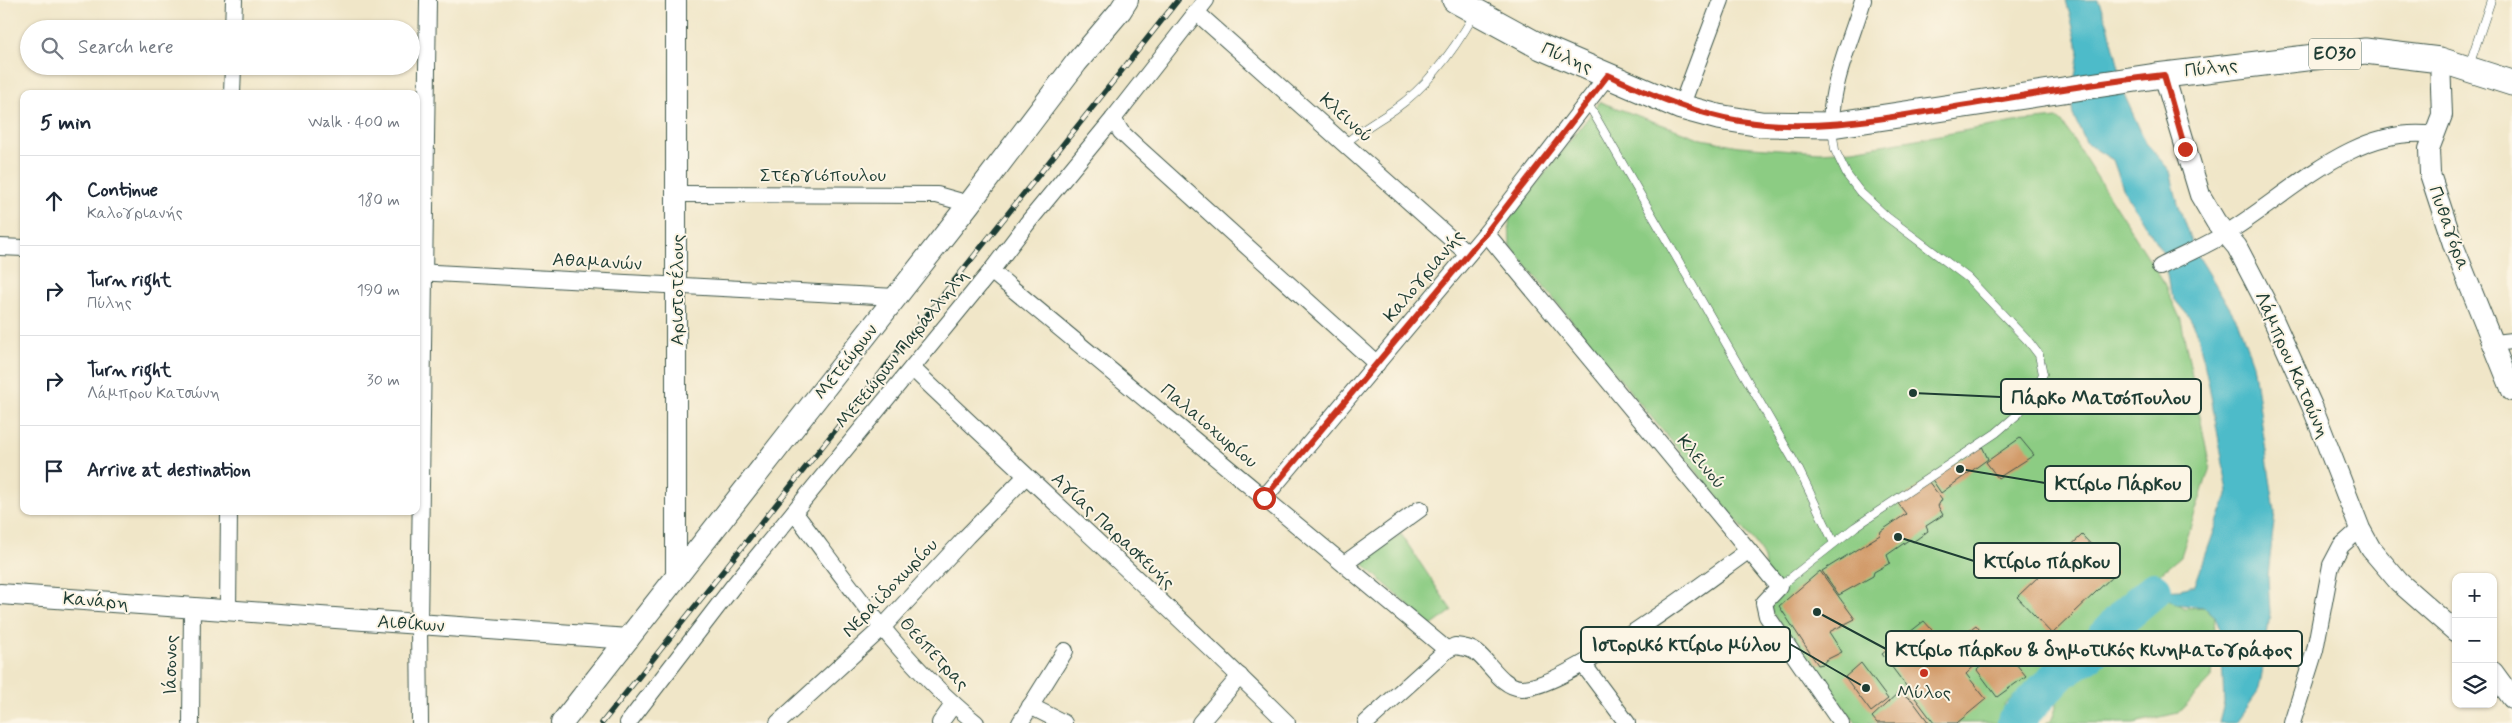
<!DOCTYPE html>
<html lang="en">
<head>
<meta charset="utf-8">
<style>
  body { margin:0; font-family:Mynerve,sans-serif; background:#f6f6f7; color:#1f2937 }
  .controls { position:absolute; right:15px; bottom:15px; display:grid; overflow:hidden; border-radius:10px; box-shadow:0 1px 4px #0004 }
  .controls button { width:45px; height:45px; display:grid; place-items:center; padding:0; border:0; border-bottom:1px solid #e0e1e3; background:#fff; color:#1f2937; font:25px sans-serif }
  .stop { position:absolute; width:15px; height:15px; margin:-11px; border:4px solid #c8321e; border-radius:50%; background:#fff }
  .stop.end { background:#c8321e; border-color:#fff; box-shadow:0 1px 5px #0008 }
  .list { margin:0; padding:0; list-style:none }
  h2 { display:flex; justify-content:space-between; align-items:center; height:65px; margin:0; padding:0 20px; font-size:21px }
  h2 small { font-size:16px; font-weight:400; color:#747a83 }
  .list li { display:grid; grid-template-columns:32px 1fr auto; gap:15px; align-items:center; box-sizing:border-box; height:90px; padding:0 20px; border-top:1px solid #e0e1e3 }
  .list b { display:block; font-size:19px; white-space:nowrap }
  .list p { margin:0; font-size:16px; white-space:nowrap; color:#747a83 }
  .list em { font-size:16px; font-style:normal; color:#747a83 }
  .icon { flex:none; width:28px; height:28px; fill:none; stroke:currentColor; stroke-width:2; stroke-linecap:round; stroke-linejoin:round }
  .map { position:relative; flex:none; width:2512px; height:723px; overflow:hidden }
  .search { position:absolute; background:#fff; box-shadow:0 1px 4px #0004; left:20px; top:20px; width:400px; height:55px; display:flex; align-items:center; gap:12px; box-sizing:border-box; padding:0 18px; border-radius:28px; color:#747a83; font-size:19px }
  .panel { position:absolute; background:#fff; box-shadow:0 1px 4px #0004; left:20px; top:90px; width:400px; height:425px; border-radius:10px }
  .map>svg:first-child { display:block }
  .green { fill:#8ccc83; stroke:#56845c }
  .water { fill:#4ebbc9; stroke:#367c7e }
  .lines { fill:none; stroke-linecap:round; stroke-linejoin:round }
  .river { stroke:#4ebbc9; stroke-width:36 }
  .building { fill:#d29b6b }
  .service-casing { stroke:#3e564a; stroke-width:9 }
  .minor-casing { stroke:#3e564a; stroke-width:18 }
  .tertiary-casing { stroke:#3e564a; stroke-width:22 }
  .secondary-casing { stroke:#3e564a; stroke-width:24 }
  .primary-casing { stroke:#3e564a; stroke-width:27 }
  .service { stroke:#fff; stroke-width:8 }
  .minor { stroke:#fff; stroke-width:16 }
  .tertiary { stroke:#fff; stroke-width:20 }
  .secondary { stroke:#fff; stroke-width:22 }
  .primary { stroke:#fff; stroke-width:25 }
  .rail-casing { stroke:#1f3d34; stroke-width:5.5 }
  .rail { stroke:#fcf5e5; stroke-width:4; stroke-dasharray:11; stroke-linecap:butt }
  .route { stroke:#c8321e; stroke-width:6 }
  .poi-dot { fill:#c8321e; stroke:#fcf5e5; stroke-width:2 }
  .labels { text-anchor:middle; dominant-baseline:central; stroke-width:4; stroke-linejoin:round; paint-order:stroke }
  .shield { fill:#fcf5e5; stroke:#617469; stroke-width:1 }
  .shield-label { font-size:18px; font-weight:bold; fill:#1f3d34 }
  .street-label { font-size:19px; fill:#1f3d34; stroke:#fcf5e5 }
  .poi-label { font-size:19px; fill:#1f3d34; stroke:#fcf5e5 }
  .leader { fill:none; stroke:#1f3d34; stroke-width:2 }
  .callout-dot { fill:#1f3d34; stroke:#fcf5e5; stroke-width:2 }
  .callout { fill:#fcf5e5; stroke:#1f3d34; stroke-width:2 }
  .callout-label { font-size:20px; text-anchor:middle; font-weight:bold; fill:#1f3d34 }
</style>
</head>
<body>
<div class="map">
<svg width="2512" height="723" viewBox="0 0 2512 723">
  <rect width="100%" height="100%" fill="#fcf5e5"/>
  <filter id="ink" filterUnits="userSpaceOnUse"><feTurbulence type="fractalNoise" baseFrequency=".02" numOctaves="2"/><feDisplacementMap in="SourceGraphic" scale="10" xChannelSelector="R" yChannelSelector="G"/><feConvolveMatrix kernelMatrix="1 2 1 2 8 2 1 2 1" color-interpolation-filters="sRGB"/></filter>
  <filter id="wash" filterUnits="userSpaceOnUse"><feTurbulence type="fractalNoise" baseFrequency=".0096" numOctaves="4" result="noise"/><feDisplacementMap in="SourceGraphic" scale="20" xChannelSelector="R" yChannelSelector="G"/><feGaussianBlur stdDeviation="1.12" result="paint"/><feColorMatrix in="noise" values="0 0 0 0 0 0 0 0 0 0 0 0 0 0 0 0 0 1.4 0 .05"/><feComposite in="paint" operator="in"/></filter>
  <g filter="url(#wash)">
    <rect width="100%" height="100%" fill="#f0e6c8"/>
    <!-- green -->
    <g class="green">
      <polygon points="1600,102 1702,139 1739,146 1820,152 1853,150 2015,122 2057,118 2062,122 2162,279 2181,320 2210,467 2181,556 2004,705 2017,723 1856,723 1772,613 1764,559 1757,545 1510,246 1509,220"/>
      <polygon points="1401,534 1452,611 1431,626 1362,563"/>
      <path d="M2157 592 2185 608 2204 607 2215 616 2211 679 2178 713 2134 723H2046L2051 720C2053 716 2056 710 2056 706 2056 698 2053 691 2057 683 2065 666 2090 662 2104 651 2125 635 2139 611 2157 592Z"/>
    </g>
    <!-- water -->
    <polygon class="water" points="2066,0 2098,0 2108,25 2120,72 2119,83 2146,143 2170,171 2178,204 2193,247 2238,322 2253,364 2275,512 2268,576 2270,613 2262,674 2258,692 2236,723 2219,723 2224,703 2221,633 2215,616 2204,607 2176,604 2154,590 2180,589 2195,585 2228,492 2209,385 2197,331 2190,318 2175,300 2169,287 2164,255 2124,191 2113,160 2087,144 2073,115 2071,101 2079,51"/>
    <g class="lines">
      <!-- river -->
      <polyline class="river" points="2015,721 2062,671 2090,653 2128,612 2154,590"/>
    </g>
    <g id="blocks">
      <!-- building -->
      <g class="building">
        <polygon points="2020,438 2034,455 1998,478 1986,462"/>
        <polygon points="1982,446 1988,459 1941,493 1931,478"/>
        <polygon points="1928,481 1942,499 1938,506 1943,515 1926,526 1928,531 1913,542 1910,539 1887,555 1890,563 1874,572 1873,576 1839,595 1822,571 1880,535 1881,531 1906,514 1897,502"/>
        <polygon points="2082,535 2117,572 2052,634 2017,597"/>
        <polygon points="1820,571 1855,619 1829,632 1842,652 1826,660 1823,664 1818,665 1779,606"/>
        <polygon points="1924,621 1947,647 1976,625 1993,648 1966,674 1986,699 1957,723 1934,723 1882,654"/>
        <polygon points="2002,647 2026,676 1997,697 1977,670"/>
        <polygon points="1861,663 1888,699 1871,712 1845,677"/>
        <polygon points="1899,692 1912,700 1929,723 1877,723 1872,717"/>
      </g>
    </g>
  </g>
  <g filter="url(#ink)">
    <use href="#blocks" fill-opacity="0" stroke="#3e564a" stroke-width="1"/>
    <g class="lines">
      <!-- service casing -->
      <g class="service-casing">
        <g id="service">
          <polyline points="2469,66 2491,0"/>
          <polyline points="1587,102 1799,470 1834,543"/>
          <path d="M1345 144C1360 130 1378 121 1395 109 1429 85 1454 50 1474 15"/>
          <polyline points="1779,587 1855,527 1996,433 2018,414 2032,396 2043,374 2039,355 2029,342 1968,278 1887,217 1860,192 1847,175 1835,150 1832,129"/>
        </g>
      </g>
      <!-- minor casing -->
      <g class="minor-casing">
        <g id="minor">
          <polyline points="1196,12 1468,254"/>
          <polyline points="233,29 234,0"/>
          <polyline points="232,94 233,66"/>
          <polyline points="1681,107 1721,0"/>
          <polyline points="1113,119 1121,132 1137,147 1377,364"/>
          <path d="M1832 125C1828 91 1853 34 1863 0"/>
          <polyline points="677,194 937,195 969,204"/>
          <polyline points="1486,233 1779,587 1764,603 1767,616 1841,723"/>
          <polyline points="0,247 24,248"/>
          <path d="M2160 267C2179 257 2199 249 2218 238 2284 201 2352 123 2434 135"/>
          <polyline points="991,271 1447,650"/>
          <polyline points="416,272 896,297"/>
          <polyline points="2494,343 2512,341"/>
          <path d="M912 368C1036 487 1165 601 1287 723"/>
          <polyline points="1264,498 1486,233 1608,75"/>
          <path d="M794 512C851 587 903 664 976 723"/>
          <polyline points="1344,564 1420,509"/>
          <polyline points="228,610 229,511"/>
          <polyline points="1583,664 1627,723"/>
          <polyline points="1030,706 1064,723"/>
          <polyline points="191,723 192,608"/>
          <polyline points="420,723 419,624 428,0"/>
          <polyline points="628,723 734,585 991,271 1029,221 1113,119 1206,0"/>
          <polyline points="778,723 882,628 967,536 1025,477"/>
          <polyline points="940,723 953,705"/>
          <polyline points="1020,723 1065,651"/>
          <polyline points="1200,723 1240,676"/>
          <path d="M1366 723 1447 650 1455 646C1463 647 1471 648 1477 653 1490 663 1502 687 1521 688 1564 690 1707 580 1748 551"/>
          <polyline points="2292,723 2315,650 2331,565 2341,546 2360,529"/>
        </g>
      </g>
      <!-- tertiary casing -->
      <g class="tertiary-casing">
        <g id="tertiary">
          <polyline points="2440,60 2442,115 2429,149 2430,174 2454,247 2512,391"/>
          <polyline points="2164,75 2200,195 2216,222 2237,247 2264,299 2312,406 2360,529 2371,549 2399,582 2456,632"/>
          <polyline points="676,579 676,0"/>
          <polyline points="0,594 629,639"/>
          <polyline points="2493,672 2512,698"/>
        </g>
      </g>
      <!-- secondary casing -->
      <g class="secondary-casing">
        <polyline id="secondary" points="562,723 969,204 1076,63 1120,11 1127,0"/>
      </g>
      <!-- primary casing -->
      <g class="primary-casing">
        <polyline id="primary" points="1455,0 1541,47 1681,107 1718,117 1761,124 1832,125 2156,76 2365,51 2440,60 2512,83"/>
      </g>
      <!-- service -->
      <use href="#service" class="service"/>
      <!-- minor -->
      <use href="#minor" class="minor"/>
      <!-- tertiary -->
      <use href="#tertiary" class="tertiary"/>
      <!-- secondary -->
      <use href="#secondary" class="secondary"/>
      <!-- primary -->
      <use href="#primary" class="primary"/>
      <!-- rail casing -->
      <g class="rail-casing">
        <polyline id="rail" points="602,723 1178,0"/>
      </g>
      <!-- rail -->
      <use href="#rail" class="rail"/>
    </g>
  </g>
  <g class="lines" filter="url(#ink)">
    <!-- route -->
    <path class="route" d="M1264 498 1486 233 1608 75C1651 95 1693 113 1740 121 1808 132 1876 120 1943 109 2016 97 2090 83 2164 75L2185 149"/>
  </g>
  <!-- markers -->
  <circle class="poi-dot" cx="1924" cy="673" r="5"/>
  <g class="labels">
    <!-- shield labels -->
    <rect class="shield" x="2309" y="38.5" width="52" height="31" rx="4"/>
    <g class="shield-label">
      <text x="2335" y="54">ΕΟ30</text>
    </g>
    <!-- street labels -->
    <g class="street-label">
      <text transform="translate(1567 58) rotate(23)">Πύλης</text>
      <text transform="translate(2211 68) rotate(-7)">Πύλης</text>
      <text transform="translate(1346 118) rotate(42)">Κλεινού</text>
      <text x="823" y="175">Στεργιόπουλου</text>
      <text transform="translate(2449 228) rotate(70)">Πυθαγόρα</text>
      <text transform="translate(597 262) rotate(3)">Αθαμανών</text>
      <text transform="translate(1424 276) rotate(-50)">Καλογριανής</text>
      <text transform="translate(677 290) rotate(-90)">Αριστοτέλους</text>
      <text transform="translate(902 349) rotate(-51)">Μετεώρων Παράλληλη</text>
      <text transform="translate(846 362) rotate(-52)">Μετεώρων</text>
      <text transform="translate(2292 365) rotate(66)">Λάμπρου Κατσώνη</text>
      <text transform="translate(1209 426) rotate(40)">Παλαιοχωρίου</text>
      <text transform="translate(1701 462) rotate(50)">Κλεινού</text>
      <text transform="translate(1113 531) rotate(43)">Αγίας Παρασκευής</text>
      <text transform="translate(890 588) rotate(-46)">Νεραϊδοχωρίου</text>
      <text transform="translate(96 601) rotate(4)">Κανάρη</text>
      <text transform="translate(411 624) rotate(4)">Αιθίκων</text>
      <text transform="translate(934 654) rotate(47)">Θεόπετρας</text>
      <text transform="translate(171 665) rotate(-89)">Ιάσονος</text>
    </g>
    <!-- poi labels -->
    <g class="poi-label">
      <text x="1924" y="692">Μύλος</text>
    </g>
  </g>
  <!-- callouts -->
  <path class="leader" d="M1913 393L2001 397M1960 469L2045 483M1898 537L1974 561M1866 688L1790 644M1817 612L1886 649"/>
  <g class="callout-dot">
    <circle cx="1913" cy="393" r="5"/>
    <circle cx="1960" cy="469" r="5"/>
    <circle cx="1898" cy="537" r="5"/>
    <circle cx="1866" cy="688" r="5"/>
    <circle cx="1817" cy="612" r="5"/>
  </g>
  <g class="callout">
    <rect x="2001" y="379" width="200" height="35" rx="5"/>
    <rect x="2045" y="466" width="146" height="35" rx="5"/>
    <rect x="1974" y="543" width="146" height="35" rx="5"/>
    <rect x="1581" y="627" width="209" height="35" rx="5"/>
    <rect x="1886" y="631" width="416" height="35" rx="5"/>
  </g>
  <g class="callout-label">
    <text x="2101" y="404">Πάρκο Ματσόπουλου</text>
    <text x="2118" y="490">Κτίριο Πάρκου</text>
    <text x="2047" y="568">Κτίριο πάρκου</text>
    <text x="1686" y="651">Ιστορικό κτίριο μύλου</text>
    <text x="2094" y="656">Κτίριο πάρκου &amp; δημοτικός κινηματογράφος</text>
  </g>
</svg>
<div class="controls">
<button>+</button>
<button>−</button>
<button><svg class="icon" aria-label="layers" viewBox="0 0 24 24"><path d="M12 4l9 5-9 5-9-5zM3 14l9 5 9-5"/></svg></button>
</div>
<div class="stop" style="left:1264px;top:498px"></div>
<div class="stop end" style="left:2185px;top:149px"></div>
<div class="search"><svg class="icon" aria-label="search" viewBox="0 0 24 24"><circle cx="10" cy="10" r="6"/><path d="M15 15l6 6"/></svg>Search here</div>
<section class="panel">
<h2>5 min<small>Walk · 400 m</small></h2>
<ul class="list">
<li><svg class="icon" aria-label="ahead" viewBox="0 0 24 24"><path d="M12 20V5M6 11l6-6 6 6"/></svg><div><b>Continue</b><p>Καλογριανής</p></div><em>180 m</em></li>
<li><svg class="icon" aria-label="right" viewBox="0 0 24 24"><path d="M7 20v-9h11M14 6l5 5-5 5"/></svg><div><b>Turn right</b><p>Πύλης</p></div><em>190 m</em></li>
<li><svg class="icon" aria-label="right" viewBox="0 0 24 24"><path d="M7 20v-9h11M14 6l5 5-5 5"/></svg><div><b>Turn right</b><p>Λάμπρου Κατσώνη</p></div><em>30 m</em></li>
<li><svg class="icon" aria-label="arrive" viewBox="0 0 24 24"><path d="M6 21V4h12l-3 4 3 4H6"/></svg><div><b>Arrive at destination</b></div></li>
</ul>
</section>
</div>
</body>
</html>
